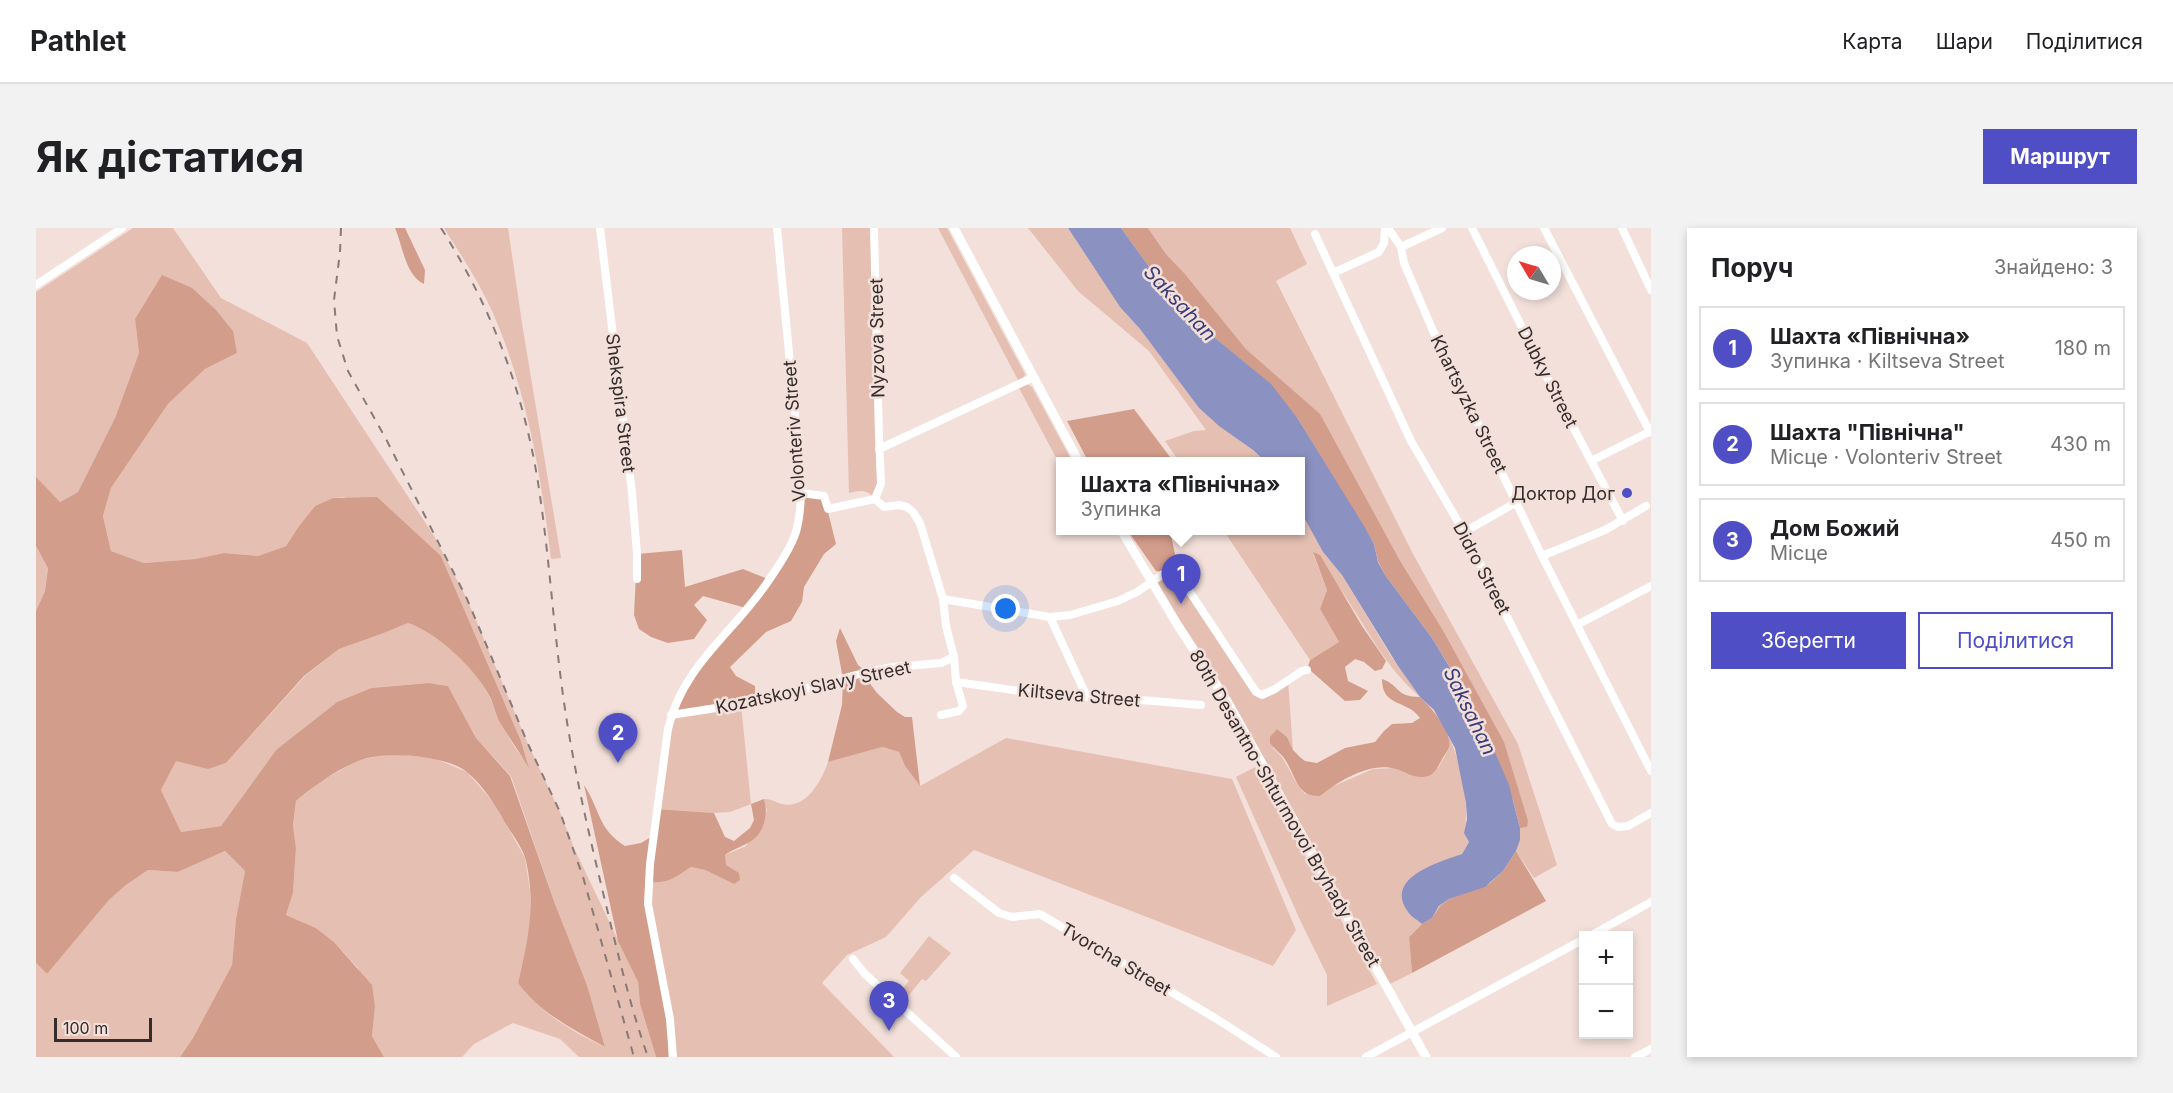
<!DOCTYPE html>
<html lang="uk">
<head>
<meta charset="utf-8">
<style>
  body { margin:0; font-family:Inter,sans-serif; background:#f2f2f2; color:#202124 }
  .controls { position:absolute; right:18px; bottom:18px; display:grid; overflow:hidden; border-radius:0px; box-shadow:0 3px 9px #0003 }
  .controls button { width:54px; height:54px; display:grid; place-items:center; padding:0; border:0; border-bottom:2px solid #e0e0e0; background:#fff; color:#202124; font:30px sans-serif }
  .compass { position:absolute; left:1471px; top:18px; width:54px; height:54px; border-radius:50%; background:#fff; box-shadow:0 3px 9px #0003; rotate:308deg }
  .scale { position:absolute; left:18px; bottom:15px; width:98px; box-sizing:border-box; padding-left:6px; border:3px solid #342d2b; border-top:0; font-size:16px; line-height:21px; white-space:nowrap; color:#342d2b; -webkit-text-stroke:4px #f3e0da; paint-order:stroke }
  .you { position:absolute; left:970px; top:381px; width:21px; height:21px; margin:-15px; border:4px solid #fff; border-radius:50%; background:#1a73e8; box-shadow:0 0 0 9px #1a73e833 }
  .badge { display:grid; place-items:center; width:39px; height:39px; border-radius:50%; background:#4f4ec5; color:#fff; font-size:20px; font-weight:700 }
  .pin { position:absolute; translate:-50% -50px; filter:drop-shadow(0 2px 3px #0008) }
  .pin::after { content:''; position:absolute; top:32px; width:21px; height:18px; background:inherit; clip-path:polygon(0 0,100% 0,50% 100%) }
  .popup { position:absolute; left:1020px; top:229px; width:249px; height:78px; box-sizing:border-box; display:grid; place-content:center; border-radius:0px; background:#fff; filter:drop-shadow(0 2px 4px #0005); font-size:20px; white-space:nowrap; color:#757577 }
  .popup b { font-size:22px; color:#202124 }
  .popup::after { content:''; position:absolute; left:50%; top:100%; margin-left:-12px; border:12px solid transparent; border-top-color:#fff }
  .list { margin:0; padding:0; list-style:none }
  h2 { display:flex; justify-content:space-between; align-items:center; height:78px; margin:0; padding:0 24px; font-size:26px }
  h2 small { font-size:20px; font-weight:400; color:#757577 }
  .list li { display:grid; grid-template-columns:39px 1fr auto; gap:18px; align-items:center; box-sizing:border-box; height:84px; margin:0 12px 12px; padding:0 12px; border:2px solid #e0e0e0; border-radius:0px }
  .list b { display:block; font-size:22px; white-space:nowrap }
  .list p { margin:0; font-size:20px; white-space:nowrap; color:#757577 }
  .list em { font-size:20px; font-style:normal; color:#757577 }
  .actions { display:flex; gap:12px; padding:18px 24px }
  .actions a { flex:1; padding:14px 0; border:2px solid #4f4ec5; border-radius:0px; text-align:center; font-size:21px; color:#4f4ec5 }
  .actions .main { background:#4f4ec5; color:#fff }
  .map { position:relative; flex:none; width:1615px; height:829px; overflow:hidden; border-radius:0px }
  header { display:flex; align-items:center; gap:36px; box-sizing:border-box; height:84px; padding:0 30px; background:#fff; border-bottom:2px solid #e0e0e0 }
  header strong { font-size:28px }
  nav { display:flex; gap:33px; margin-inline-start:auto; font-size:21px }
  .intro { display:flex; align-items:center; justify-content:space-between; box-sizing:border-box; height:144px; padding:0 36px }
  h1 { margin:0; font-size:42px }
  .button { padding:15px 27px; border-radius:0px; background:#4f4ec5; color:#fff; font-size:21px; font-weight:700 }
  main { display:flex; gap:36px; padding:0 36px }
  aside { flex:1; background:#fff; border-radius:0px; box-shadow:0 3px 9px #0003 }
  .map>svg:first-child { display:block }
  .green { fill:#e5bfb2 }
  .forest { fill:#d39d8b }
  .water { fill:#8b92c1 }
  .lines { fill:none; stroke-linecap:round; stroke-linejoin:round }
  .minor { stroke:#fff; stroke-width:8 }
  .tertiary { stroke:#fff; stroke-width:9 }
  .rail { stroke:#877b77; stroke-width:2; stroke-dasharray:8 8; stroke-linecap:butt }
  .poi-dot { fill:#4f4ec5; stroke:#f3e0da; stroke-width:2 }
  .labels { text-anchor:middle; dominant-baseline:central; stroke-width:5; stroke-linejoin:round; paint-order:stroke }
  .street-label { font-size:18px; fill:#342d2b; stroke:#f3e0da }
  .poi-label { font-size:18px; fill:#342d2b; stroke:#f3e0da; text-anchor:end }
  .water-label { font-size:20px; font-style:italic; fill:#393d79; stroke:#f3e0da }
</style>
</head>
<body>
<header>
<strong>Pathlet</strong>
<nav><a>Карта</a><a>Шари</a><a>Поділитися</a></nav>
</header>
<div class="intro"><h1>Як дістатися</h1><a class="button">Маршрут</a></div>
<main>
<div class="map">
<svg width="1615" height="829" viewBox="0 0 1615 829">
  <rect width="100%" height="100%" fill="#f3e0da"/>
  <!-- green -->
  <g class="green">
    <path d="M97 0H137L185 70 271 115 398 308 431 371 492 516 524 584 538 620 602 754 604 776 620 829H543L524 811 477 795 438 816 426 829H348L336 808 339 779 322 740 298 714 280 700 250 687 257 665 260 620 257 597 260 573 285 553 323 532 354 526 398 530 431 544 458 575 489 630 494 663 495 698 482 755C503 783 537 805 569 819L551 757 519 676 475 548 440 510 412 458 393 455 335 460 301 474 240 522 185 598 145 604 125 562 140 532 172 540 190 535 269 448 303 421 348 405 372 395C403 406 441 441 455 472 465 494 476 520 492 536L485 513 405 328 308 269 297 270 279 278 263 298 250 318 222 328 188 325 159 331 108 335 75 323 67 288 75 260 132 176 169 141 201 125 99 91 103 125 79 190 42 264 24 274 0 250V64Z"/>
    <path d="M408 0H472L486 95 525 330 515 331C505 246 491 162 456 83 443 54 425 27 408 0Z"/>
    <path d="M806 0H838L846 242 839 271C831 261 825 262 813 265Z"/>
    <polygon points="902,0 911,0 989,146 988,149 982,152"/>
    <polygon points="992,0 1032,0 1084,79 1104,101 1163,180 1181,196 1217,222 1229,233 1143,233 1129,213 1158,203 1170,202 1113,123 1042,63"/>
    <polygon points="1112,0 1254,0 1271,36 1240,53 1377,326 1482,516 1521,637 1498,650 1480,623 1484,612 1484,600 1491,599 1405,399 1363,331 1251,157 1210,121 1149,46 1130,26"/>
    <polygon points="991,156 996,159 1036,233 1025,234 1025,239 983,160"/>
    <path d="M1265 284 1287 324 1306 347 1355 428 1384 469C1352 442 1333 405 1311 371 1301 355 1288 340 1277 325L1291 362 1284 381 1303 414 1274 432 1188 303 1265 302Z"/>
    <polygon points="0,318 12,339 9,363 0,383"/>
    <path d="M1135 343 1226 467 1252 452 1257 522 1251 509 1241 501 1237 520C1253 533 1255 552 1269 566L1293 560 1337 541 1358 540 1370 545 1402 540 1413 520V509C1422 527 1428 557 1430 577 1431 591 1427 602 1433 614L1426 626C1404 634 1349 651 1372 684 1375 689 1382 692 1386 696L1373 709 1376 745 1350 758 1225 533 1116 354Z"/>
    <polygon points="705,476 715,576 694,584 678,585 620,581 635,487"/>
    <path d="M970 510 1196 551 1260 702 1237 738 938 622 885 669 850 709 811 727 786 755 858 829H632L612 654C633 656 638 650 655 639L669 642 698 656 688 632 689 627 710 618 731 583 728 571C736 571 739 574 746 576 770 582 786 552 792 534L845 519 863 524 869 538 884 558Z"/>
    <polygon points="1219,539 1341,756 1291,778 1291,747 1265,694 1200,549"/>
    <polygon points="189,623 209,643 200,691 196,737 157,810 144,829 0,829 0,735 11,746 73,672 90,657 112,642 142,644"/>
    <polygon points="893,708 915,725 890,753 886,751 869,772 854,761 857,757 865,763 873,753 864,745"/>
  </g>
  <!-- forest -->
  <g class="forest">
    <path d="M359 0H369L389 42 388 56C369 47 367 18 359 0Z"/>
    <polygon points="1085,0 1112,0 1130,26 1149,46 1210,121 1284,186 1363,331 1405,399 1468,514 1492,593 1491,599 1484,600 1477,572 1429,464 1396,410 1349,347 1342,333 1338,316 1262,191 1221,145 1178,109 1127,58"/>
    <path d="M126 47 156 60 179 81 197 103 201 125 169 141 132 176 75 260 67 288 75 323 108 335 159 331 188 325 222 328 250 318 263 298 279 278 297 270 341 269 405 328 485 513 493 540C483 524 473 509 463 493 460 486 458 478 455 471 440 441 403 406 372 395L348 405 303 421 268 448 190 535 172 541 140 533 125 562 145 604 185 598 240 522 301 474 335 460 393 455 412 458 440 510 474 548 519 676 551 757 569 819C538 802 504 785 482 755 492 712 500 678 490 633 487 619 475 605 468 593 459 576 447 558 432 545 412 527 347 522 322 533 299 543 279 557 260 573L257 597 260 620 257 665 250 687 280 700 298 714 336 757 339 779 336 808 348 829H144L157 810 196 737 200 691 209 643 189 623 142 644 112 642 90 657 73 672 11 746 0 735V383L9 363 12 340 0 318V249L24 274 42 264 79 190 103 125 99 91Z"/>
    <polygon points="1098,181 1137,233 1052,233 1031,193"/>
    <polygon points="765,265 788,268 800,316 788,326 768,359 766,374 755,393 730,404 694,439 700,448 719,458 719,474 635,487 642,469 710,380 667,368 658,377 671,392 658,411 632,415 615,409 603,401 598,387 601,326 646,322 649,359 707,341 734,352 760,303"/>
    <polygon points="1092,303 1134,303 1144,349 1130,344 1120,343"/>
    <polygon points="1277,324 1284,327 1326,398 1350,433 1346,441 1339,443 1328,434 1319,431 1309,439 1312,453 1332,463 1324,472 1309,473 1275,443 1271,442 1274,432 1303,414 1284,381 1291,362"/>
    <polygon points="804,400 822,437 831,444 835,457 841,465 861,484 869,489 876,489 884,558 869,538 863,524 846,519 792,534 806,477 807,451 800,413"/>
    <path d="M1346 451C1364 457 1359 469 1384 469 1394 478 1417 504 1413 519 1412 523 1408 527 1406 531 1403 537 1399 546 1392 548 1382 552 1369 544 1360 541 1335 533 1302 553 1284 568 1261 569 1260 549 1250 533 1246 526 1239 522 1234 515V509L1241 501 1251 509 1257 522 1265 530 1269 533 1281 535 1309 520 1339 514 1348 503 1356 496 1376 495 1384 490C1371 471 1346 480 1346 451Z"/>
    <path d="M548 557C565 583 561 600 589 618L605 615 615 609 620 581 678 585 689 609 698 613 714 600 718 592 715 576 728 571C731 581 730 586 728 595 722 616 705 616 689 627L690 637 703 645 704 652 698 656 669 642 655 639C638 650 633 656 612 654L633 793 632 829H620L604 776 602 754 582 713Z"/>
    <polygon points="1480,623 1510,673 1376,745 1373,709 1386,696 1396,690 1404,678 1413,671 1453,656 1467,643"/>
  </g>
  <!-- water -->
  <path class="water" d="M1032 0H1085L1127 58 1178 109 1235 156 1262 191 1328 298 1338 316 1342 334 1349 347 1396 410 1431 468 1461 529 1473 557 1484 600V612L1480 623 1467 643 1449 659 1413 671 1403 678 1396 690 1386 696C1382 692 1375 689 1372 684 1347 650 1403 634 1426 626L1433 614 1428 605 1431 591 1430 575 1419 520 1398 482 1384 469 1362 438 1306 347 1287 324 1265 284V234L1229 233 1217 222 1183 198 1163 180 1104 101 1084 79Z"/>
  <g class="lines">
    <!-- minor -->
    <g class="minor">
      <polyline points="564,0 596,265 601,326 601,351"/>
      <polyline points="838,0 843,209 845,256 839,271"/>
      <polyline points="1352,0 1365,19 1368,35 1397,103 1506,328 1615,543"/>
      <polyline points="1436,0 1519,165 1587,293"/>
      <polyline points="1508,0 1614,204"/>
      <polyline points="1586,0 1615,62"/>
      <polyline points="1279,6 1375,213 1428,304 1576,596 1582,599 1592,598 1615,585"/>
      <polyline points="1365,19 1406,0"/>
      <polyline points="1297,45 1343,24 1348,15 1349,0"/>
      <polyline points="0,57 86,0"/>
      <polyline points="843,221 998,149"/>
      <polyline points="1555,233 1615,203"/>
      <polyline points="765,265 788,268 792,281 839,271 848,279 863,277 871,279 877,284 884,295 907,371 910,398 918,429 920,454 927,478 923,483 905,487"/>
      <polyline points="1428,304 1481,274"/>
      <polyline points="1506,328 1569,302 1610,278"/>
      <path d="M907 371 1014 389 1034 387 1082 373 1101 364 1130 344C1137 342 1139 344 1144 349L1220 464 1226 467 1239 461 1266 443 1271 442"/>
      <polyline points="1014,389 1051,469"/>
      <polyline points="1541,397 1615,358"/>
      <polyline points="920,454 1020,468 1068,469 1165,477"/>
      <polyline points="635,487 719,474 831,444 857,439 905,435 918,429"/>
      <polyline points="918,650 963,685 976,689 1004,686 1179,790 1240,829"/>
      <polyline points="1554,708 1615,674"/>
      <polyline points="817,731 829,746 920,829"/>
      <path d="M637 829 634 791 612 676 614 636 632 501C647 436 698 405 733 352 742 339 758 315 761 300 770 260 762 218 758 177 752 118 747 59 741 0"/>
      <polyline points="1330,829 1548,711"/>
      <polyline points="1599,829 1615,821"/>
    </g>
    <!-- tertiary -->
    <g class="tertiary">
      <polyline points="918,0 1043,234"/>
      <polyline points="1085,302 1141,396 1191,473 1390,829"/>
    </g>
    <!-- rail -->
    <g class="rail">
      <polyline points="305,0 304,24 298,72 301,108 312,143 350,211 431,371 492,516 524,584 547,649 598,829"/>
      <path d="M405 0C456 80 489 167 503 261 514 334 518 408 529 481 539 548 555 615 571 681 583 730 595 781 612 829"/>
    </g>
  </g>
  <!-- markers -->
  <circle class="poi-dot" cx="1591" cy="265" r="6"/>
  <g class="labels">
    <!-- street labels -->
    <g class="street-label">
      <text transform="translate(841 110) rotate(-91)">Nyzova Street</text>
      <text transform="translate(1512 149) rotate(63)">Dubky Street</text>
      <text transform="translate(585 175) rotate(83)">Shekspira Street</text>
      <text transform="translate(1433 176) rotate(64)">Khartsyzka Street</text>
      <text transform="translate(758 203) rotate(-94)">Volonteriv Street</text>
      <text transform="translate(1446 340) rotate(62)">Didro Street</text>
      <text transform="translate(777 459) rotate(-12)">Kozatskoyi Slavy Street</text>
      <text transform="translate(1043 467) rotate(5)">Kiltseva Street</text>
      <text transform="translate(1249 580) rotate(60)">80th Desantno-Shturmovoi Bryhady Street</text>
      <text transform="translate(1080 731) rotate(31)">Tvorcha Street</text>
    </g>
    <!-- poi labels -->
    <g class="poi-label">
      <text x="1579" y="265">Доктор Дог</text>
    </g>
    <!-- water labels -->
    <g class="water-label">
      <text transform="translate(1144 75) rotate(47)">Saksahan</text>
      <text transform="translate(1434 483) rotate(64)">Saksahan</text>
    </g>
  </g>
</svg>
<div class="controls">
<button>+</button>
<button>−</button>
</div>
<svg class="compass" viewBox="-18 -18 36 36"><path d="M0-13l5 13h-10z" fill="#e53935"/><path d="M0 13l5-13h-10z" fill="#757577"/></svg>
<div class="scale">100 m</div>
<div class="you"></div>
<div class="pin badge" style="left:1145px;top:376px">1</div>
<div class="popup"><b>Шахта «Північна»</b>Зупинка</div>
<div class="pin badge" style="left:582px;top:535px">2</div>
<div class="pin badge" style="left:853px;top:803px">3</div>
</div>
<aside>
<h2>Поруч<small>Знайдено: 3</small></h2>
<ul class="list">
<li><span class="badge">1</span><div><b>Шахта «Північна»</b><p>Зупинка · Kiltseva Street</p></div><em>180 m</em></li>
<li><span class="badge">2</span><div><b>Шахта &quot;Північна&quot;</b><p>Місце · Volonteriv Street</p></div><em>430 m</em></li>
<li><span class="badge">3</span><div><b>Дом Божий</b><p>Місце</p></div><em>450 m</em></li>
</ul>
<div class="actions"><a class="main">Зберегти</a><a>Поділитися</a></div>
</aside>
</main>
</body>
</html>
